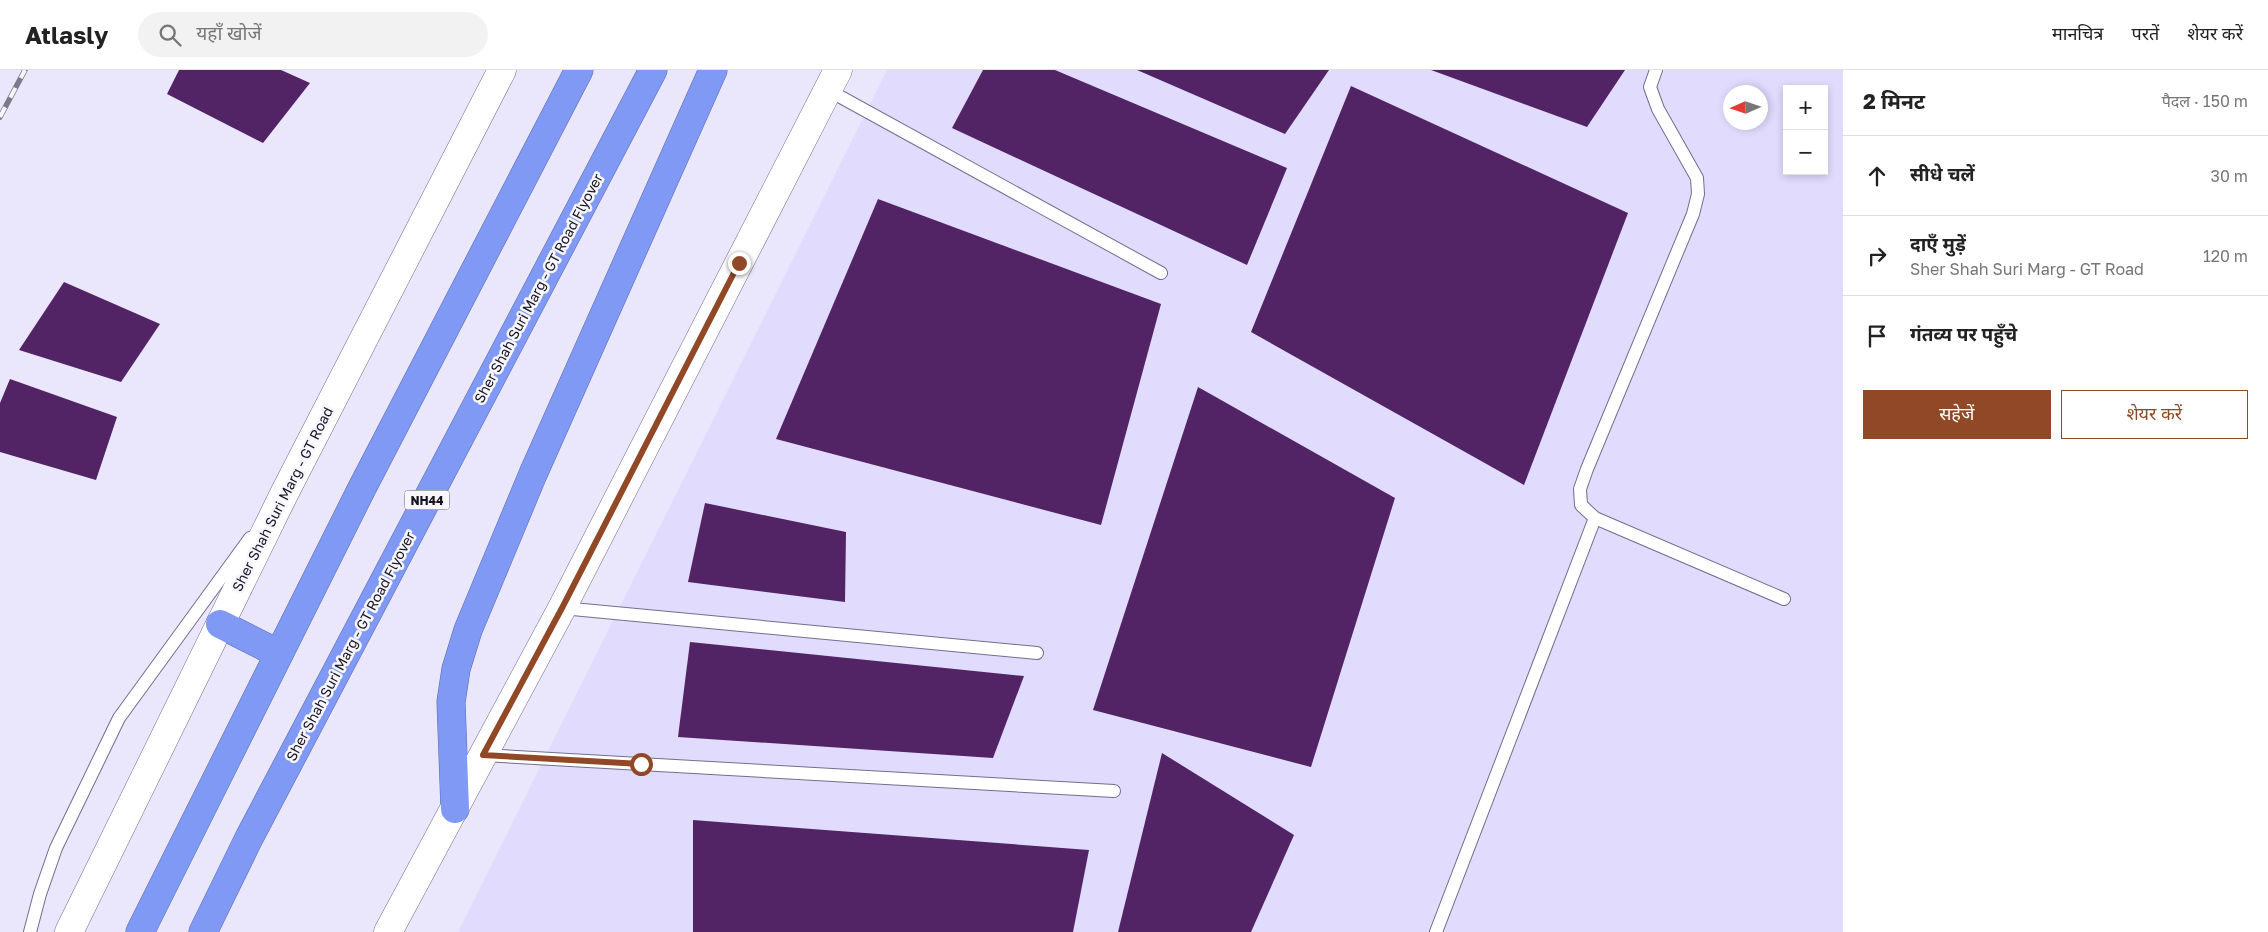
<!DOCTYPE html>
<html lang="hi">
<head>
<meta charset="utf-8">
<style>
  body { margin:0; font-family:"Golos Text","Noto Sans Devanagari",sans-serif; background:#f2f2f2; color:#222 }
  .controls { position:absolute; right:15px; top:15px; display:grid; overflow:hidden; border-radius:0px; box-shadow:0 2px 8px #0003 }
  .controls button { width:45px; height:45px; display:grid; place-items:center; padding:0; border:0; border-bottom:1px solid #e0e0e0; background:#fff; color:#222; font:25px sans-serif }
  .compass { position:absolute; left:1723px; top:15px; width:45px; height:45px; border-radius:50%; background:#fff; box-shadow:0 2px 8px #0003; rotate:267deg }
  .stop { position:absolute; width:15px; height:15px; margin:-11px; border:4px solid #914827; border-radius:50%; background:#fff }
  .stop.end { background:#914827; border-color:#fff; box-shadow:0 1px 5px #0008 }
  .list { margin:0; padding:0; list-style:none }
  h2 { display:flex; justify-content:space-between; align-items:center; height:65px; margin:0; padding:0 20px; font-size:21px }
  h2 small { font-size:16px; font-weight:400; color:#767676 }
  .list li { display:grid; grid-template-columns:32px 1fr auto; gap:15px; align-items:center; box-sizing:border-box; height:80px; padding:0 20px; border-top:1px solid #e0e0e0 }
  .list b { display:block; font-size:19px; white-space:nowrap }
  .list p { margin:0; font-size:16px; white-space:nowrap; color:#767676 }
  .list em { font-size:16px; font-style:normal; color:#767676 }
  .actions { display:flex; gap:10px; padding:15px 20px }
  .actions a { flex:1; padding:11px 0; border:1px solid #914827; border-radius:0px; text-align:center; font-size:18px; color:#914827 }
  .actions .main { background:#914827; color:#fff }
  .icon { flex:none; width:28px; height:28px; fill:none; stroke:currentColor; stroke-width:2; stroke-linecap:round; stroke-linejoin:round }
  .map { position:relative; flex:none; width:1843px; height:862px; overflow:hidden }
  header { display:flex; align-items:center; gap:30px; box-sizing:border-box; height:70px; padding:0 25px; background:#fff; border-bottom:1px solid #e0e0e0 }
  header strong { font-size:24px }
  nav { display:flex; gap:28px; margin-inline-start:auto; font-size:18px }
  .search { width:350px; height:45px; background:#f2f2f2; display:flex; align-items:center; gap:12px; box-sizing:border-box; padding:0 18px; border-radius:28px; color:#767676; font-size:19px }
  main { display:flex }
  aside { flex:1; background:#fff }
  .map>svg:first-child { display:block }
  .built { fill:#e1dcfe; fill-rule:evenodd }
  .building { fill:#522365 }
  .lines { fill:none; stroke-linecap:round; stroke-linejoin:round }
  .lane-casing { stroke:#736d8d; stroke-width:14 }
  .secondary-casing { stroke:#736d8d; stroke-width:29 }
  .highway-casing { stroke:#5a6aaa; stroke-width:29 }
  .lane { stroke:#fff; stroke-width:12 }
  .secondary { stroke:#fff; stroke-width:28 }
  .highway { stroke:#7f99f5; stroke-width:28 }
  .rail-casing { stroke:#7c798a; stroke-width:5.5 }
  .rail { stroke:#f7f6fd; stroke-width:4; stroke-dasharray:11; stroke-linecap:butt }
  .route { stroke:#914827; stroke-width:6 }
  .labels { text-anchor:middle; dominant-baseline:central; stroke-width:5; stroke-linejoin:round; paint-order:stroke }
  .shield { fill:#f7f6fd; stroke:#5a5862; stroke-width:1 }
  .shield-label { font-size:12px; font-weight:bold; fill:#161420 }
  .street-label { font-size:14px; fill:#161420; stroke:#f7f6fd }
</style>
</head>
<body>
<header>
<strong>Atlasly</strong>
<div class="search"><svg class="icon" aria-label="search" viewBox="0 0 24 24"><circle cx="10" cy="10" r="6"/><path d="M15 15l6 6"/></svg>यहाँ खोजें</div>
<nav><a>मानचित्र</a><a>परतें</a><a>शेयर करें</a></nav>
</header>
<main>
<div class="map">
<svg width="1843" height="862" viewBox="0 0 1843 862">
  <rect width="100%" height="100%" fill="#eae6fc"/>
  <!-- built -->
  <path class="built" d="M887 0H1843V862H458ZM1787 19H1824V101H1787ZM1730 22H1760V52H1730Z"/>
  <!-- building -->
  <g class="building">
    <polygon points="179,0 281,0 310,13 263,73 167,24"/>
    <polygon points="983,0 1055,0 1287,98 1247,195 952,58"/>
    <polygon points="1137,0 1329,0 1285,64"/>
    <polygon points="1431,0 1625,0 1587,57"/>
    <polygon points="1351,16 1628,143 1524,415 1251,262"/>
    <polygon points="878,129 1161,234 1101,455 776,369"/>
    <polygon points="64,212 160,254 121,312 19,280"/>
    <polygon points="10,309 117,347 96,410 0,382 0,333"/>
    <polygon points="1198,317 1395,428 1311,697 1093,640"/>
    <polygon points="705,433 846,462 845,532 688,512"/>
    <polygon points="690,572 1024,606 993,688 678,667"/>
    <polygon points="1162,683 1294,765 1251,862 1118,862"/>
    <polygon points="693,750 1089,780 1073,862 693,862"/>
  </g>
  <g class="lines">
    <!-- lane casing -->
    <g class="lane-casing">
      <g id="lane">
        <polyline points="1656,0 1650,17 1658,39 1697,108 1698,124 1693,144 1587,399 1580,419 1581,435 1595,448 1784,529"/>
        <polyline points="828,20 1161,203"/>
        <polyline points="562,538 1037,583"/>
        <polyline points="483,685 1114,721"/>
        <polyline points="30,862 40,824 56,778 119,648 250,468"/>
        <polyline points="1436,862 1595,448"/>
      </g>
    </g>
    <!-- secondary casing -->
    <g class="secondary-casing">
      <g id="secondary">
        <polyline points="69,862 285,422 502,0"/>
        <polyline points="388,862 562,538 838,0"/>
      </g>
    </g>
    <!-- highway casing -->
    <g class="highway-casing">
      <g id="highway">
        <polyline points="220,554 279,584"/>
        <polyline points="455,739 451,632 456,599 468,560 533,404 713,0"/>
        <polyline points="140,862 362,418 579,0"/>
        <polyline points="203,862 249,768 653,0"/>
      </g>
    </g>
    <!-- lane -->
    <use href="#lane" class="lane"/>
    <!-- secondary -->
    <use href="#secondary" class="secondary"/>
    <!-- highway -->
    <use href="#highway" class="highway"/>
    <!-- rail casing -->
    <g class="rail-casing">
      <polyline id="rail" points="0,47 25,0"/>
    </g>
    <!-- rail -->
    <use href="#rail" class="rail"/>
  </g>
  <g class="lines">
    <!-- route -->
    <polyline class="route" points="641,694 483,685 562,538 739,193"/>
  </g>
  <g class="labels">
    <!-- shield labels -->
    <rect class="shield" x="404.5" y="420.5" width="45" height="19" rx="4"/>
    <g class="shield-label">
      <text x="427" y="430">NH44</text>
    </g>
    <!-- street labels -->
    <g class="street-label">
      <text transform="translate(538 218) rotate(-62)">Sher Shah Suri Marg - GT Road Flyover</text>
      <text transform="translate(282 429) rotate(-63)">Sher Shah Suri Marg - GT Road</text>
      <text transform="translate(350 576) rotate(-62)">Sher Shah Suri Marg - GT Road Flyover</text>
    </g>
  </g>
</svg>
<div class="controls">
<button>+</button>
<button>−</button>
</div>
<svg class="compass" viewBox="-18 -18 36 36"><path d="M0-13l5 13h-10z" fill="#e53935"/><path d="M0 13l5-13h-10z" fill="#767676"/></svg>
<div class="stop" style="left:641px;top:694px"></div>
<div class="stop end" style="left:739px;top:193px"></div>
</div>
<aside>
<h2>2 मिनट<small>पैदल · 150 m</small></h2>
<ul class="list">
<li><svg class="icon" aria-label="ahead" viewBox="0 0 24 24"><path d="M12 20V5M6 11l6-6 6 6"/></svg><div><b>सीधे चलें</b></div><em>30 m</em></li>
<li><svg class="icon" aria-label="right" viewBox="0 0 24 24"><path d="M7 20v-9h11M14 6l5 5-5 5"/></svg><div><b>दाएँ मुड़ें</b><p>Sher Shah Suri Marg - GT Road</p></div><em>120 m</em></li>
<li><svg class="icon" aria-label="arrive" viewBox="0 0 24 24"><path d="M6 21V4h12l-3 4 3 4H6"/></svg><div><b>गंतव्य पर पहुँचे</b></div></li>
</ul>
<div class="actions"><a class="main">सहेजें</a><a>शेयर करें</a></div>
</aside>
</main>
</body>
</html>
